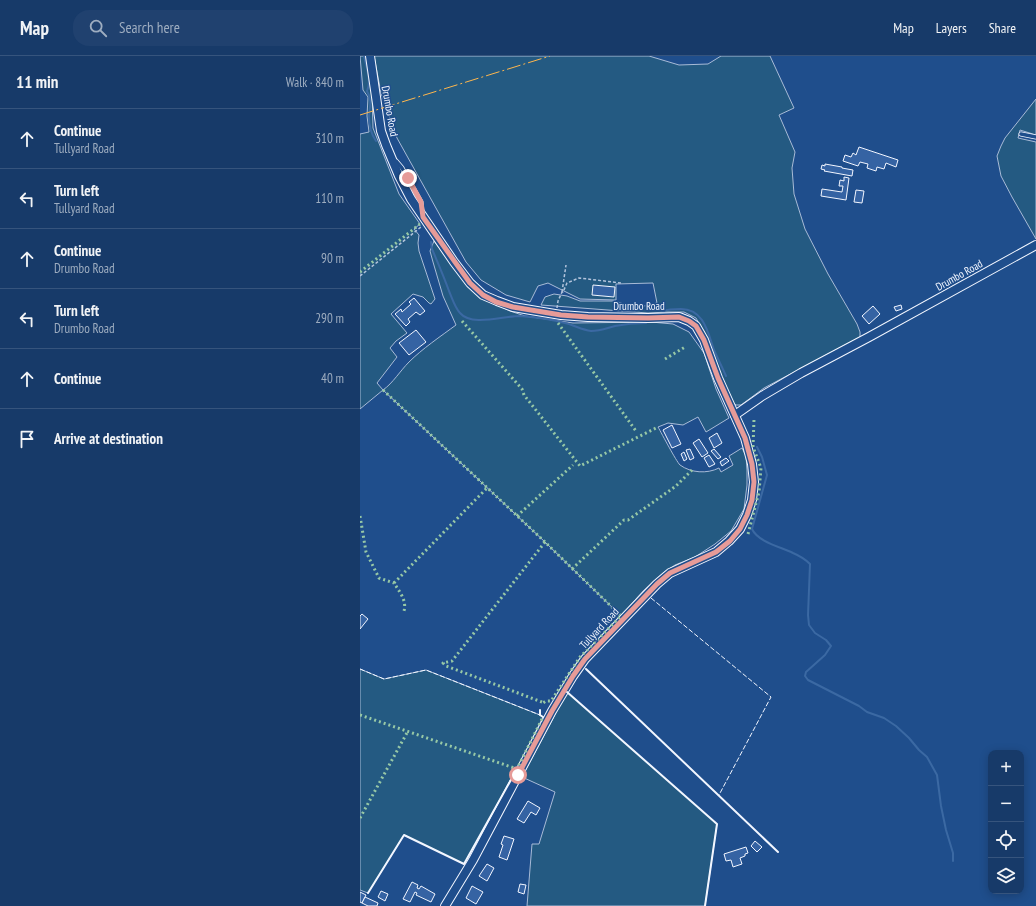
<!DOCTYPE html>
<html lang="en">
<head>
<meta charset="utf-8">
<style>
  body { margin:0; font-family:"PT Sans Narrow",sans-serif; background:#20416f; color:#f1f3f6 }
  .controls { position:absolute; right:12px; bottom:12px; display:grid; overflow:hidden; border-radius:8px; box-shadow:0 2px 10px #0003 }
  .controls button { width:36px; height:36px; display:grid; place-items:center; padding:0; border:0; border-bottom:1px solid #36547d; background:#173a69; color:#f1f3f6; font:20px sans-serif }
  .stop { position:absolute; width:12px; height:12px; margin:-9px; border:3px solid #e69b98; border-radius:50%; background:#fff }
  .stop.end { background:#e69b98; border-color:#fff; box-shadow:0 1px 4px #0008 }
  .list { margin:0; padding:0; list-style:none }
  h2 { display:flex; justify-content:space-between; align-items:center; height:52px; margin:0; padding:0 16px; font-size:17px }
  h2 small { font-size:13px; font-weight:400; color:#9eadc0 }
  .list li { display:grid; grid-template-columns:26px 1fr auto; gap:12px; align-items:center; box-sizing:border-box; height:60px; padding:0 16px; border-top:1px solid #36547d }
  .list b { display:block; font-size:15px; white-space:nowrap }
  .list p { margin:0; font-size:13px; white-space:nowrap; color:#9eadc0 }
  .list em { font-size:13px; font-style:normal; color:#9eadc0 }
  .icon { flex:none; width:22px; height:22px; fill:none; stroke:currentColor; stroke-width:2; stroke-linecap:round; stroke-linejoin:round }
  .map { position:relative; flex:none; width:676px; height:850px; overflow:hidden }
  header { display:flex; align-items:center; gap:24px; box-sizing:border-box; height:56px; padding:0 20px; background:#173a69; border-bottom:1px solid #36547d }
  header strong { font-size:19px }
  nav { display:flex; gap:22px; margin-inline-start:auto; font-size:14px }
  .search { width:280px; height:36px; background:#20416f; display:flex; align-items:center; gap:10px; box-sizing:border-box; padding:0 14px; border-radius:16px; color:#9eadc0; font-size:15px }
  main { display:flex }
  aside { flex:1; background:#173a69 }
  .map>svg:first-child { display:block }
  .green { fill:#245a82; stroke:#a8bbd7 }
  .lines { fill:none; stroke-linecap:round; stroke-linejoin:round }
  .stream { stroke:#3b69a3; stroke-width:2 }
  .building { fill:#3563a3; stroke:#f2f6ff }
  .service-casing { stroke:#f2f6ff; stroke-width:5 }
  .tertiary-casing { stroke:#f2f6ff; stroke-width:10 }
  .path { stroke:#b3c4dc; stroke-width:1.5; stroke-dasharray:3 2; stroke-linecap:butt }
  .service { stroke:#1f4e8c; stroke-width:3.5 }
  .tertiary { stroke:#1f4e8c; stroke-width:8 }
  .hedge { stroke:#97c8a6; stroke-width:3; stroke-dasharray:2 3; stroke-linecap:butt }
  .fence { stroke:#f2f6ff; stroke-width:1; stroke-dasharray:5 2; stroke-linecap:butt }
  .wall { stroke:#f2f6ff; stroke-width:2 }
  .power { stroke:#ffb74d; stroke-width:1; stroke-dasharray:14 3 2 3; stroke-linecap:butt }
  .route { stroke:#e69b98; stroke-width:5 }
  .labels { text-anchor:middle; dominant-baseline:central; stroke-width:3; stroke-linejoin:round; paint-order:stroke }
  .street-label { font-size:11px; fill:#f2f6ff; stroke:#1f4e8c }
</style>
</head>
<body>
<header>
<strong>Map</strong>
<div class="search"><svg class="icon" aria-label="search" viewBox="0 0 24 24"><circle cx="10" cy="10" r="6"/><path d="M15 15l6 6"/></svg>Search here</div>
<nav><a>Map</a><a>Layers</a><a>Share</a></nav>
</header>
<main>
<aside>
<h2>11 min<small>Walk · 840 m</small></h2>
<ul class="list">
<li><svg class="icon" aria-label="ahead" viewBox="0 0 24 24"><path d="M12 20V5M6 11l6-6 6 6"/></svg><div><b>Continue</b><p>Tullyard Road</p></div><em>310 m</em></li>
<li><svg class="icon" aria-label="left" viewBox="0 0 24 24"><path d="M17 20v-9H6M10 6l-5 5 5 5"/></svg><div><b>Turn left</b><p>Tullyard Road</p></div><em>110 m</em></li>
<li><svg class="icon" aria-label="ahead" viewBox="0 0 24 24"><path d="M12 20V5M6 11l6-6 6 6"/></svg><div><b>Continue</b><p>Drumbo Road</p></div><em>90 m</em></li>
<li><svg class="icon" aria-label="left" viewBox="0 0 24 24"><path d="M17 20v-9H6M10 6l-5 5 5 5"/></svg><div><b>Turn left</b><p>Drumbo Road</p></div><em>290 m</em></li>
<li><svg class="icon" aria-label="ahead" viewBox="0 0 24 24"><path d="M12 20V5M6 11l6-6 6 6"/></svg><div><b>Continue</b></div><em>40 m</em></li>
<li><svg class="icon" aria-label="arrive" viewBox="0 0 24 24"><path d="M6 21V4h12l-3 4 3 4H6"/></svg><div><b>Arrive at destination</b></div></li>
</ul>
</aside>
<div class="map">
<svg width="676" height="850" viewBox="0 0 676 850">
  <rect width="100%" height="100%" fill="#1f4e8c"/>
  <!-- green -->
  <g class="green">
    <path d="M0 0H6L12 38 13 72 39 138 60 168 54 173 59 179 58 187 59 195 75 243 71 248 69 247 63 241 53 238 31 258 47 277 36 285 30 292 37 301 17 327 23 334C33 327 40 315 49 306 62 293 81 280 96 269L83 240 73 206 70 195 74 185 109 232 122 242 150 255 165 260 213 267 291 266 313 268 329 276 344 297 356 333 369 362 346 376 338 361 323 369 308 367 298 371C302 378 316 405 320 409 331 417 347 418 359 412L361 416 373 409 369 400 382 392 386 400 387 414V429L384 453 371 475 355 488 335 501 315 509 303 517 283 535 261 560 185 486 23 334 0 353V78L9 76 7 60 8 41 3 34Z"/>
    <polygon points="14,0 289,0 319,9 348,8 361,0 410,0 434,52 419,59 435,96 432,112 434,138 445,173 468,218 497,268 500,276 500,281 404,332 381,349 376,349 373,347 358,314 344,276 336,262 324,256 308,256 288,257 181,249 185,241 194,238 207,240 220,245 254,245 264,248 285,250 297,247 293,227 256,228 256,244 220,243 188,227 178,230 170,246 146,239 121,224 106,206 37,82 21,37"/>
    <polygon points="676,43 676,79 660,74 658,82 676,86 676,183 652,141 641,120 637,100 641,90 645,82"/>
    <polygon points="0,613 24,623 66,614 180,659 183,661 157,713 104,808 44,779 8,837 0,834"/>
    <polygon points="207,636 357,768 345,850 167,850 172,788 179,788 195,736 162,721"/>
  </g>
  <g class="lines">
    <!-- stream -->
    <g class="stream">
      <path d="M4 0C6 10 12 25 7 35 12 43 10 51 9 60 9 69 11 78 16 85"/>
      <path d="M71 186 72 193C78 207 84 221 89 235 92 242 95 252 100 257 112 271 143 260 160 260 174 261 191 263 205 267 214 269 222 274 231 275 240 275 247 272 255 270 265 268 276 267 286 267"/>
      <path d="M302 255C309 253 315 253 321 253 344 253 348 277 354 294 358 303 362 311 366 320"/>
      <path d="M397 391 402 401 407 419 392 473C398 486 421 491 433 497 440 500 445 503 450 508L448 559 449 569 455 577 466 584 471 590 465 599 446 616 445 620 448 624 499 650 507 656 524 662 536 670 549 682 559 694 567 701 577 719 581 750 586 774 593 797V805"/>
    </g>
  </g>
  <!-- building -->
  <g class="building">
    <polygon points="499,91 538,104 536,111 526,107 524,113 517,111 516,115 507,112 508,108 500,106 498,110 483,105 485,99 491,101 493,97 496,99"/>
    <polygon points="465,108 482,111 482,112 493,114 492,120 464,115 465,114 461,113 462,109 465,110"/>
    <polygon points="484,121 489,122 486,144 461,140 462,133 482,136 483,130 479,130 480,124 484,125"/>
    <polygon points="496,134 504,135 502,147 494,146"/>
    <polygon points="233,229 255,231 254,241 232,239"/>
    <polygon points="54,242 65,255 60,259 56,256 48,263 50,266 46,270 35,258 41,253 42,256 51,248 49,246"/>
    <polygon points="541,249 542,253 536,255 534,251"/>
    <polygon points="513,250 520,258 509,268 502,260"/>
    <polygon points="56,274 66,286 49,299 39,287"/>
    <polygon points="312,369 321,388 312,392 303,374"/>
    <polygon points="357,377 362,387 354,392 349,382"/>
    <polygon points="339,383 348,397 342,401 333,387"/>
    <polygon points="330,393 334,402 330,404 326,394"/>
    <polygon points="354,393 361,401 358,403 351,395"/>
    <polygon points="324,396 327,403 324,405 321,398"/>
    <polygon points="349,399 355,408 349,411 344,402"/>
    <polygon points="366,402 369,405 362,410 360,406"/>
    <polygon points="2,558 8,563 0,573 0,560"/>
    <polygon points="168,745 180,752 176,759 171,756 164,767 157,763"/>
    <polygon points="144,780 154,783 147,804 139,801 143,789 141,788"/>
    <polygon points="395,785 402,791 397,796 391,790"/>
    <polygon points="386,791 388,797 385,798 385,800 380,802 382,808 373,811 371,804 366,805 364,798"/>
    <polygon points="127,808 134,812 127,825 119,820"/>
    <polygon points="52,826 58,829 57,832 59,833 61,830 75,838 71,846 56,839 57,837 55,836 50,846 43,843"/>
    <polygon points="160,828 166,829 164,838 158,836"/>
    <polygon points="112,830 123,836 116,848 106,842"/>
    <polygon points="21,835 28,838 25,845 18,841"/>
    <polygon points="0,836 6,839 2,847 0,846"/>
    <polygon points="5,841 18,847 17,850 8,850 2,847"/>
  </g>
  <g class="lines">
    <!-- service casing -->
    <g class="service-casing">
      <g id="service">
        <polyline points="661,78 676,81"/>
        <polyline points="36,105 42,112 61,146 62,156"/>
      </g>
    </g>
    <!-- tertiary casing -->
    <g class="tertiary-casing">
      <g id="tertiary">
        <polyline points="10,0 21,75 26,89 39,120 51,143 94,206 110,227 123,239 137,245 153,251 201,259 228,261 288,262 319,261 329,265 336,270 344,284 358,322 385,382 392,408 394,426 392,444 387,459 380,473 369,485 356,496 310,517 297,528 225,603 213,620 192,655 113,804 85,850"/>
        <polyline points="375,359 402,340 441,317 509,281 676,189"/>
      </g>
    </g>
    <!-- path -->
    <g class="path">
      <polyline points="0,220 61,171"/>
      <polyline points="202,236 206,209"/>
      <polyline points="197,252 198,245 202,236 203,236 207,227 219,222 261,227"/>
    </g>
    <!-- service -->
    <use href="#service" class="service"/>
    <!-- tertiary -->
    <use href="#tertiary" class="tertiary"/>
    <!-- hedge -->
    <g class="hedge">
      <polyline points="0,216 60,168"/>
      <polyline points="102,265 162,333 164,339 220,410 298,371"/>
      <polyline points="198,267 276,375"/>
      <polyline points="305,303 325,291"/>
      <polyline points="23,334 185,486 261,560 220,601 191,645 186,645 183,647"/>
      <path d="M0 460 6 496 19 522 34 527C39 535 47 544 44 555"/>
      <polyline points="157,460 213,409"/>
      <polyline points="388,478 399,436 401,412 393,391 394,363"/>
      <polyline points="212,513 264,464 268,464 316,430 332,414"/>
      <polyline points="34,527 127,432"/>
      <polyline points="182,646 86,610 83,607 92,605 185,486"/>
      <polyline points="0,659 157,713 183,661"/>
      <polyline points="0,762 48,675"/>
    </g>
    <!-- fence -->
    <g class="fence">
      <polyline points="291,542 411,641 359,739"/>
      <polyline points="0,613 24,623 66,614 180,659"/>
    </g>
    <!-- wall -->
    <g class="wall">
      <polyline points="226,613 418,796"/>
      <polyline points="207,636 357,768 345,850"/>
      <polyline points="180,654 180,659 183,661"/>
      <polyline points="8,837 44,779 104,808 157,713"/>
    </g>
    <!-- power -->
    <polyline class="power" points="0,59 190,0"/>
  </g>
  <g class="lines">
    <!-- route -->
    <polyline class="route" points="48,122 61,146 63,161 110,227 123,239 136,246 153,251 201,259 228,261 288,262 319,261 329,265 336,270 344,284 358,322 385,382 392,408 394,426 392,444 387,459 380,473 370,485 356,496 310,517 297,528 225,603 213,620 192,655 158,719"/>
  </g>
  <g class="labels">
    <!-- street labels -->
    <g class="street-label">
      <text transform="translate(30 55) rotate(80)">Drumbo Road</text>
      <text transform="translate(599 219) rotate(-29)">Drumbo Road</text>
      <text x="279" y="250">Drumbo Road</text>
      <text transform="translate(239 572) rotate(-47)">Tullyard Road</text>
    </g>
  </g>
</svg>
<div class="controls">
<button>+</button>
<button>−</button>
<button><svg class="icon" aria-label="locate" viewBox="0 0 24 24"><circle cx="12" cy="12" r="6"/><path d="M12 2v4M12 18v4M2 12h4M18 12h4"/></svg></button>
<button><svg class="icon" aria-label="layers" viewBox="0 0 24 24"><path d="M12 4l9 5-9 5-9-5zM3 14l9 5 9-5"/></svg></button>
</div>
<div class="stop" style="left:158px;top:719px"></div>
<div class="stop end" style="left:48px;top:122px"></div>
</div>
</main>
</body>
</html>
